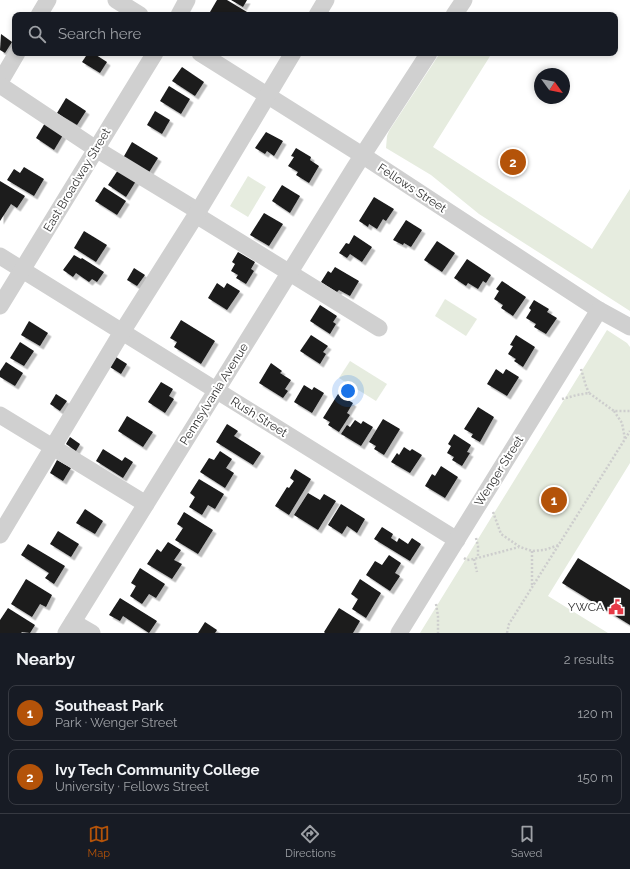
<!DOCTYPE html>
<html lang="en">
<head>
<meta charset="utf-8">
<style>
  body { margin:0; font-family:Raleway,sans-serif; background:#20242c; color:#f1f3f6 }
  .compass { position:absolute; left:534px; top:68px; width:36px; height:36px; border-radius:50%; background:#171b24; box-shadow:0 2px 6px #0003; rotate:123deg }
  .you { position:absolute; left:348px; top:391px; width:14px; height:14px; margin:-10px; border:3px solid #fff; border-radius:50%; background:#1a73e8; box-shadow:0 0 0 6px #1a73e833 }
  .badge { display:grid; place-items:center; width:26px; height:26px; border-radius:50%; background:#b45309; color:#fff; font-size:13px; font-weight:700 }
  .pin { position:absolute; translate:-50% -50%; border:2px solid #fff; box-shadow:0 1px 4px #0006 }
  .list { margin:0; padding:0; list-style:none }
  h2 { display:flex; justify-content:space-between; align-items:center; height:52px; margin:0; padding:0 16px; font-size:17px }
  h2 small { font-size:13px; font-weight:400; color:#9ea1a6 }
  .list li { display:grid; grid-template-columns:26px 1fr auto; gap:12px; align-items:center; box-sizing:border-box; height:56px; margin:0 8px 8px; padding:0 8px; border:1px solid #363941; border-radius:8px }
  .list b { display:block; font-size:15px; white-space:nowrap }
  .list p { margin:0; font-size:13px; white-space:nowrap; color:#9ea1a6 }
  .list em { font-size:13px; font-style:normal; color:#9ea1a6 }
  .icon { flex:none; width:22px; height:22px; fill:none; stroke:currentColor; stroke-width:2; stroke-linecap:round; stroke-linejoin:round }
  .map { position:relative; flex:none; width:630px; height:633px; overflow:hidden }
  .search { position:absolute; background:#171b24; box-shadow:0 2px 6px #0003; left:12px; right:12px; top:12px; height:44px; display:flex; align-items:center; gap:10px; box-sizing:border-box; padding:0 14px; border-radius:8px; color:#9ea1a6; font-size:15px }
  .sheet { height:180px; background:#171b24 }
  nav { display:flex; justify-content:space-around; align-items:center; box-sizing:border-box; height:56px; border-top:1px solid #363941; background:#171b24; font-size:11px; color:#9ea1a6 }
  nav a { display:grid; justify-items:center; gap:2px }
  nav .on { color:#b45309 }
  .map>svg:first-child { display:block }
  .green { fill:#e6ecdf }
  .building { fill:#1a1a1a; filter:url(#shadow) }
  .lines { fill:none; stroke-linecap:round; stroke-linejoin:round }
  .path { stroke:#cdcdcd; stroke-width:2.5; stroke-dasharray:2 2; stroke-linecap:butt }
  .minor { stroke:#d0d0d0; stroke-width:17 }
  .labels { text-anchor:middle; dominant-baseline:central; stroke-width:4; stroke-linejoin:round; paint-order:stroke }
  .street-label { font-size:12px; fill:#333; stroke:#fff }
  .poi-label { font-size:12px; fill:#333; stroke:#fff; text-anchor:end }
</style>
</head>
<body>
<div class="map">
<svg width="630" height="633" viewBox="0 0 630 633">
  <defs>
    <filter id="shadow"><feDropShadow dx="3.5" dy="3.5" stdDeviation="0" flood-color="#0004"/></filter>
  </defs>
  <rect width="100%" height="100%" fill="#fff"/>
  <!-- green -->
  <g class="green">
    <polygon points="440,53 492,53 433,147 592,249 630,189 630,311 479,214 431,175 386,148 387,136 389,131"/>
    <polygon points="248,176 266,187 248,217 230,206"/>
    <polygon points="445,299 477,319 466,336 435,316"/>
    <polygon points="607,330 627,343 630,347 630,463 548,596 608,633 420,633"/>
    <polygon points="350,361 387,384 376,401 339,378"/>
  </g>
  <!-- building -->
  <g class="building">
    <polygon points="217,0 227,0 247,12 245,15 215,15 210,12"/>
    <polygon points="231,0 247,0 243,7"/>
    <polygon points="1,34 12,42 5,53 0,50"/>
    <polygon points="88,53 93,53 107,62 100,73 82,62"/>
    <polygon points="182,67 204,82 195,96 172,81"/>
    <polygon points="169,86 190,99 181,114 160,101"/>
    <polygon points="66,98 86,111 77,125 57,113"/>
    <polygon points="155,111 170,120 162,134 147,125"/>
    <polygon points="45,123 63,135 54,150 36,138"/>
    <polygon points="266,132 283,141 274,156 267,151 265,154 255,148"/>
    <polygon points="132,142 158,158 148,174 123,158"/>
    <polygon points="296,148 311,157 310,160 319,166 309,183 296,175 298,172 288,166 294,157 291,156"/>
    <polygon points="24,167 44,179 34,196 7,180 14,169 20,173"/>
    <polygon points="118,170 136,181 126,197 108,185"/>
    <polygon points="0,181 25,196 17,208 11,204 0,221"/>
    <polygon points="282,185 300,196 290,213 272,201"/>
    <polygon points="104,187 126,201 117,215 95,201"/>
    <polygon points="374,197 394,209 386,221 383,219 377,229 369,224 368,227 359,221"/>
    <polygon points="264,213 283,224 269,246 250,235"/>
    <polygon points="406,220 422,230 411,247 404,243 403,245 393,240"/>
    <polygon points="84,231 107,245 96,262 74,248"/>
    <polygon points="354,235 372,247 362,262 350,254 347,258 339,253 346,243 349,244"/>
    <polygon points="437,241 455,253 442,272 424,260"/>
    <polygon points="238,252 255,262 251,269 254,271 246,284 236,278 238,275 231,271 235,264 232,262"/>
    <polygon points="74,255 81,259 82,258 104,272 97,282 92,279 89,282 76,273 73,277 63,270"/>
    <polygon points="467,259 491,275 486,283 483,281 478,289 468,283 466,286 454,278"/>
    <polygon points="335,267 359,281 350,296 339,290 337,292 321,282 328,271 331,273"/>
    <polygon points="134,268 145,275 137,286 127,280"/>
    <polygon points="502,281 526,297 513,316 501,308 503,305 494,299 499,291 496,289"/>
    <polygon points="217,283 224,288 227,283 240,291 227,310 208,298"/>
    <polygon points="534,300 549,309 547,312 557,318 546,334 534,327 536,324 526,318 531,310 529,308"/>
    <polygon points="320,305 337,316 333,322 336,324 330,334 310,321"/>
    <polygon points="181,320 215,341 201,364 174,347 177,342 170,338"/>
    <polygon points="29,321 48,333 40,346 21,335"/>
    <polygon points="311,335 328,346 323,352 326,354 320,364 300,351"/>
    <polygon points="516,335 535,347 523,367 514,361 516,359 508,354 513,346 510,345"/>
    <polygon points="20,342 34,351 24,366 10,358"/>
    <polygon points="116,357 127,364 121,374 110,367"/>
    <polygon points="6,362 23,373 15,386 0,377 0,371"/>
    <polygon points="271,363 282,371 280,373 291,380 285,389 288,391 283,398 259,383"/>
    <polygon points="496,369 503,374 506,369 519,377 507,396 487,384"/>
    <polygon points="161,382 173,389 169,396 174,399 165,413 148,402"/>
    <polygon points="304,385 312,390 314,387 324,393 312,413 294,402"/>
    <polygon points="56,394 67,401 60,411 50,404"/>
    <polygon points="338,394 353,403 347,413 350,415 339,432 328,425 330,422 323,418"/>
    <polygon points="478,407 494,417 480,442 471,437 473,434 464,429"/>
    <polygon points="127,416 153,432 143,447 118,431"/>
    <polygon points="383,419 400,429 384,455 374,449 376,446 369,442"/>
    <polygon points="355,420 361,424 363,421 373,427 361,446 341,434 347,425 350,427"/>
    <polygon points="227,424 238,431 234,436 261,453 253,465 216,442"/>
    <polygon points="454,434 471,445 467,452 470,453 462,466 452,460 454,457 447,453 451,446 448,444"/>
    <polygon points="70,437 80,444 76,451 66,444"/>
    <polygon points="404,447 410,451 412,449 422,455 410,473 391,462 397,453 399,455"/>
    <polygon points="103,449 122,461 125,457 133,462 123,478 96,461"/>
    <polygon points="220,451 232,459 226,468 234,473 225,488 200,472 209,458 214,460"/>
    <polygon points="57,460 71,468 63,481 50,473"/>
    <polygon points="441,466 458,477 445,498 425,486 432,474 435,476"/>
    <polygon points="295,469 311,479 289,515 275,506 287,487 289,488 294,481 290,478"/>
    <polygon points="199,479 224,494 215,509 208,505 202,515 189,507 195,497 190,493"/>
    <polygon points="308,493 320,500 324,494 336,501 318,530 294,515"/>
    <polygon points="341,504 365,519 357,533 347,526 342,534 328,525"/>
    <polygon points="85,509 103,521 95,534 76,523"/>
    <polygon points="184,512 213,530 198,554 175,540 183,528 177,524"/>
    <polygon points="382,527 393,534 391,538 397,542 399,538 408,544 412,538 421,544 410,561 374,539"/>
    <polygon points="58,531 79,544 71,557 50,544"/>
    <polygon points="168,542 181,550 174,560 182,564 172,579 147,564 157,549 161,552"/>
    <polygon points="28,544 65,566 54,584 45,578 49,573 21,555"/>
    <polygon points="389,555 401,563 395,573 400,576 390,591 366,575 375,561 382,565"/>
    <polygon points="578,558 630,590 630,625 562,583"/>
    <polygon points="140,568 165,584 156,598 149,594 142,604 130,596 136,586 131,583"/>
    <polygon points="26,579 52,595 46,607 40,604 32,617 11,604"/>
    <polygon points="360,579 381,593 366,618 352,609 358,599 351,594"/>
    <polygon points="120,598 157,621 149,633 123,616 120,621 109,615"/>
    <polygon points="8,608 35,625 30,633 22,632 21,633 0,633 0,620"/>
    <polygon points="339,608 360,621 353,633 325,633 324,632"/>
    <polygon points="205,622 217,630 215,633 198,633"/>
  </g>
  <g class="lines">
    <!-- path -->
    <g class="path">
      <polyline points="581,369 586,386 589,393"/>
      <polyline points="562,399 577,395 589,393 614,411 630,411"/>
      <polyline points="614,411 622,423 625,439"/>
      <polyline points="493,512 501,534 520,547 532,551 544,550 559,545"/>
      <polyline points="476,538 478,546 478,558"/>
      <polyline points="532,551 532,587"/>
      <polyline points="464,558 467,560 474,559 519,547"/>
      <polyline points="474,559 477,572"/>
      <polyline points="436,604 438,616 438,633"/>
      <polyline points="507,633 509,624 630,431"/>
    </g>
    <!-- minor -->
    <g class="minor">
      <polyline points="116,0 140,15"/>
      <polyline points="39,15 48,0"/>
      <polyline points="179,15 187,0"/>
      <polyline points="317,15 326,0"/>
      <polyline points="454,15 464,0"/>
      <polyline points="200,53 362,155 599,310 630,327"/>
      <polyline points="0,82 17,53"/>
      <polyline points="0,85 96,149 198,211"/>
      <polyline points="196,215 379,328"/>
      <polyline points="0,256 457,540"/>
      <polyline points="0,306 155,53"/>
      <polyline points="0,415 146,504"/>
      <polyline points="0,535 122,332 196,215 293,53"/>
      <polyline points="73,622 92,633"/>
      <polyline points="66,633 355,167 429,53"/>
      <polyline points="399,633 599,310"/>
    </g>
  </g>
  <!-- icons -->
  <defs>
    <g id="civic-bare" transform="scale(1.2)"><path d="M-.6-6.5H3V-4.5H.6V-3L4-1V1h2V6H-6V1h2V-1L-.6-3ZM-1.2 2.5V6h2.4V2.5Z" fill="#e63946" stroke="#fff" stroke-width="2.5" paint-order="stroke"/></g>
  </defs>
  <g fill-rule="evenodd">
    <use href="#civic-bare" x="616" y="607"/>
  </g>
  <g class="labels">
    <!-- street labels -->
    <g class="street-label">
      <text transform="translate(77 180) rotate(-59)">East Broadway Street</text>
      <text transform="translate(412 188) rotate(33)">Fellows Street</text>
      <text transform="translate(214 394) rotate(-58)">Pennsylvania Avenue</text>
      <text transform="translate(259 417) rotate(32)">Rush Street</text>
      <text transform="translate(499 471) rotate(-58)">Wenger Street</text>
    </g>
    <!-- poi labels -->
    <g class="poi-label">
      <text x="604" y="607">YWCA</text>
    </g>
  </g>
</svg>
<svg class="compass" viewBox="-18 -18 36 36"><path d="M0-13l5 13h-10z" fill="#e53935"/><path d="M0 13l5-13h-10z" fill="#9ea1a6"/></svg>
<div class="you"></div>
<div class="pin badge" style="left:554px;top:500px">1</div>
<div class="pin badge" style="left:513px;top:162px">2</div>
<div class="search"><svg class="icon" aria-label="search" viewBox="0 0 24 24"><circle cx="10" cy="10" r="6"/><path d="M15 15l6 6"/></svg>Search here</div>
</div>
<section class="sheet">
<h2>Nearby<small>2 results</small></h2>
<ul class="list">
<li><span class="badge">1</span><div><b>Southeast Park</b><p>Park · Wenger Street</p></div><em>120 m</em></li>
<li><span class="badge">2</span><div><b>Ivy Tech Community College</b><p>University · Fellows Street</p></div><em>150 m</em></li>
</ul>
</section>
<nav>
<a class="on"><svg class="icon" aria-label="map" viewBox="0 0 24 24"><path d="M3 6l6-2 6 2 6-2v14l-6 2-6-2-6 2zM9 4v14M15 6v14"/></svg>Map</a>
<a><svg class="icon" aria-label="directions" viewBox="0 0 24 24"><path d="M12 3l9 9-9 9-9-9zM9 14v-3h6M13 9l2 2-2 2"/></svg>Directions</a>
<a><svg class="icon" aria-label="saved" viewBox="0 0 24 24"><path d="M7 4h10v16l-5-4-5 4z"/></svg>Saved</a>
</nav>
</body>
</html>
